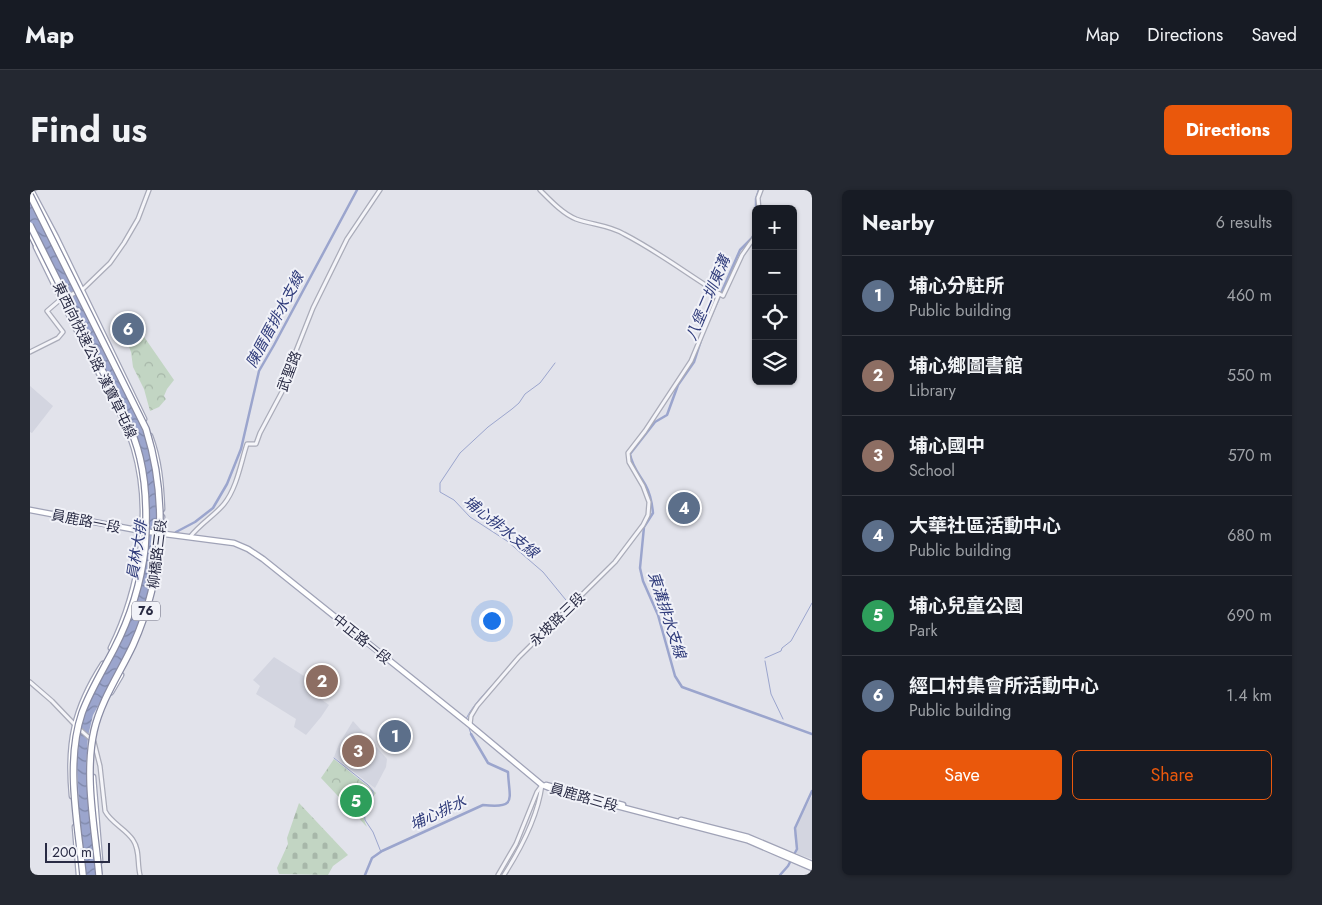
<!DOCTYPE html>
<html lang="en">
<head>
<meta charset="utf-8">
<style>
  body { margin:0; font-family:Jost,"Noto Sans TC",sans-serif; background:#242831; color:#f1f3f6 }
  .controls { position:absolute; right:15px; top:15px; display:grid; overflow:hidden; border-radius:8px; box-shadow:0 1px 4px #0004 }
  .controls button { width:45px; height:45px; display:grid; place-items:center; padding:0; border:0; border-bottom:1px solid #363941; background:#171b24; color:#f1f3f6; font:25px sans-serif }
  .scale { position:absolute; left:15px; bottom:12px; width:65px; box-sizing:border-box; padding-left:5px; border:2px solid #292b44; border-top:0; font-size:14px; line-height:18px; white-space:nowrap; color:#292b44; -webkit-text-stroke:4px #f1f2f8; paint-order:stroke }
  .you { position:absolute; left:461px; top:430px; width:18px; height:18px; margin:-12px; border:4px solid #fff; border-radius:50%; background:#1a73e8; box-shadow:0 0 0 8px #1a73e833 }
  .badge { display:grid; place-items:center; width:32px; height:32px; border-radius:50%; background:#ea580c; color:#fff; font-size:16px; font-weight:700 }
  .pin { position:absolute; translate:-50% -50%; border:2px solid #fff; box-shadow:0 1px 5px #0006 }
  .list { margin:0; padding:0; list-style:none }
  h2 { display:flex; justify-content:space-between; align-items:center; height:65px; margin:0; padding:0 20px; font-size:21px }
  h2 small { font-size:16px; font-weight:400; color:#9ea1a6 }
  .list li { display:grid; grid-template-columns:32px 1fr auto; gap:15px; align-items:center; box-sizing:border-box; height:80px; padding:0 20px; border-top:1px solid #363941 }
  .list b { display:block; font-size:19px; white-space:nowrap }
  .list p { margin:0; font-size:16px; white-space:nowrap; color:#9ea1a6 }
  .list em { font-size:16px; font-style:normal; color:#9ea1a6 }
  .actions { display:flex; gap:10px; padding:15px 20px }
  .actions a { flex:1; padding:11px 0; border:1px solid #ea580c; border-radius:8px; text-align:center; font-size:18px; color:#ea580c }
  .actions .main { background:#ea580c; color:#fff }
  .icon { flex:none; width:28px; height:28px; fill:none; stroke:currentColor; stroke-width:2; stroke-linecap:round; stroke-linejoin:round }
  .map { position:relative; flex:none; width:782px; height:685px; overflow:hidden; border-radius:8px }
  header { display:flex; align-items:center; gap:30px; box-sizing:border-box; height:70px; padding:0 25px; background:#171b24; border-bottom:1px solid #363941 }
  header strong { font-size:24px }
  nav { display:flex; gap:28px; margin-inline-start:auto; font-size:18px }
  .intro { display:flex; align-items:center; justify-content:space-between; box-sizing:border-box; height:120px; padding:0 30px }
  h1 { margin:0; font-size:35px }
  .button { padding:12px 22px; border-radius:8px; background:#ea580c; color:#fff; font-size:18px; font-weight:700 }
  main { display:flex; gap:30px; padding:0 30px }
  aside { flex:1; background:#171b24; border-radius:8px; box-shadow:0 1px 4px #0004 }
  .map>svg:first-child { display:block }
  .built { fill:#d3d5e0 }
  .cemetery { fill:url(#cemetery-stones) }
  .park { fill:url(#park-crowns) }
  .water { fill:url(#water-waves) }
  .lines { fill:none; stroke-linecap:round; stroke-linejoin:round }
  .stream { stroke:#9ba5cd; stroke-width:1 }
  .canal { stroke:#9ba5cd; stroke-width:2.5 }
  .minor-casing { stroke:#aaacb9; stroke-width:5.5 }
  .major-casing { stroke:#a0a3b7; stroke-width:7 }
  .highway-casing { stroke:#888ba3; stroke-width:8 }
  .minor { stroke:#f5f5f9; stroke-width:3 }
  .major { stroke:#fff; stroke-width:4.5 }
  .highway { stroke:#fff; stroke-width:5.5 }
  .highway-bridge-casing { stroke:#888ba3; stroke-width:8; stroke-linecap:butt }
  .highway-bridge { stroke:#fff; stroke-width:5.5 }
  .labels { text-anchor:middle; dominant-baseline:central; stroke-width:4; stroke-linejoin:round; paint-order:stroke }
  .shield { fill:#f1f2f8; stroke:#65677a; stroke-width:1 }
  .shield-label { font-size:12px; font-weight:bold; fill:#292b44 }
  .street-label { font-size:14px; fill:#292b44; stroke:#f1f2f8 }
  .water-label { font-size:15px; font-style:italic; fill:#303c7b; stroke:#f1f2f8 }
</style>
</head>
<body>
<header>
<strong>Map</strong>
<nav><a>Map</a><a>Directions</a><a>Saved</a></nav>
</header>
<div class="intro"><h1>Find us</h1><a class="button">Directions</a></div>
<main>
<div class="map">
<svg width="782" height="685" viewBox="0 0 782 685">
  <defs>
    <pattern id="cemetery-stones" width="16" height="16" patternUnits="userSpaceOnUse" patternTransform="scale(1.25)"><rect width="16" height="16" fill="#c2d5c3"/><path d="M2 7V4a2 2 0 0 1 4 0v3zM10 15v-3a2 2 0 0 1 4 0v3z" fill="#a7b7a9"/></pattern>
    <pattern id="park-crowns" width="20" height="18" patternUnits="userSpaceOnUse" patternTransform="scale(1.25)"><rect width="20" height="18" fill="#c2d5c3"/><path d="M2 6a3 3 0 1 1 6 0M12 15a3 3 0 1 1 6 0" fill="none" stroke="#a7b7a9"/></pattern>
    <pattern id="water-waves" width="16" height="10" patternUnits="userSpaceOnUse" patternTransform="scale(1.25)"><rect width="16" height="10" fill="#9ba5cd"/><path d="M0 5q4-4 8 0t8 0" fill="none" stroke="#7e87a8"/></pattern>
  </defs>
  <rect width="100%" height="100%" fill="#e2e3eb"/>
  <!-- built -->
  <g class="built">
    <polygon points="0,196 23,216 2,243 0,242"/>
    <polygon points="244,467 293,498 288,507 299,515 291,527 276,545 264,537 266,529 226,504 230,496 223,490"/>
    <polygon points="323,531 357,569 356,577 345,598 304,567 309,554"/>
    <polygon points="782,606 782,669 767,664 764,644 769,629"/>
  </g>
  <!-- cemetery -->
  <polygon class="cemetery" points="269,613 318,665 303,676 298,685 249,684 247,678 258,654 257,648"/>
  <!-- park -->
  <g class="park">
    <polygon points="110,141 144,190 137,199 134,206 136,209 129,217 120,221 114,199 103,177 101,162 95,146"/>
    <path d="M304 569 346 603C336 616 329 620 337 637L291 588Z"/>
  </g>
  <!-- water -->
  <polygon class="water" points="0,7 106,222 122,267 127,308 127,345 123,389 112,427 87,482 63,525 58,546 56,579 66,685 54,685 50,641 47,574 50,539 55,519 104,416 117,299 100,234 0,32"/>
  <g class="lines">
    <!-- stream -->
    <g class="stream">
      <polyline points="525,173 510,193 495,204 489,213 482,219 458,237 430,263 410,293 410,302 424,310 440,327 477,351 513,382 540,415"/>
      <polyline points="735,468 751,461 752,458 761,451 782,413"/>
      <polyline points="735,471 741,504 753,529"/>
      <path d="M436 529C442 516 455 503 465 492 487 467 508 443 533 421"/>
      <polyline points="754,533 755,534"/>
      <polyline points="438,535 441,544"/>
      <polyline points="304,568 338,595 343,601 343,606 334,620 335,630 343,642 351,662"/>
    </g>
    <!-- canal -->
    <g class="canal">
      <polyline points="726,25 726,9 729,0"/>
      <polyline points="681,126 710,60 722,48 726,40"/>
      <path d="M672 147 664 172 648 195 637 225 625 232 600 264C602 277 610 285 616 296 621 305 622 313 623 323L614 337 610 378 613 391 628 425 645 486 652 497 782 544"/>
      <polyline points="146,342 165,332 183,318 197,294 211,259 229,181 244,155 327,0"/>
      <path d="M335 685 342 668 352 661 453 615C488 619 479 609 478 582L458 573 441 544"/>
      <polyline points="750,685 758,676 767,659 765,638 782,601"/>
    </g>
    <!-- minor casing -->
    <g class="minor-casing">
      <g id="minor">
        <path d="M510 0C520 10 533 24 546 29 563 35 579 35 594 44 629 62 660 86 693 106L712 65 726 45"/>
        <polyline points="729,19 728,8 731,0"/>
        <polyline points="0,162 28,148 33,142 17,121 31,109 52,100 80,73 94,53 108,29 119,0"/>
        <path d="M160 347C170 334 184 326 194 314 207 298 211 272 217 254H226L230 243 254 198 262 171 283 118 317 49 350 0"/>
        <path d="M0 492 22 511 45 535 64 552 70 576 75 621C81 633 96 639 103 650 110 660 107 673 110 685"/>
        <polyline points="440,535 441,526 447,516 489,467 585,372 613,335 618,325 619,312 613,296 599,272 598,263 615,241 661,171 689,104"/>
        <polyline points="468,685 486,654 507,602 512,595"/>
        <path d="M474 685C490 660 508 625 512 595"/>
      </g>
    </g>
    <!-- major casing -->
    <g class="major-casing">
      <g id="major">
        <polyline points="1,0 26,47 114,229"/>
        <path d="M6 57C24 93 41 130 60 166 75 196 94 226 104 258 123 323 110 399 81 458"/>
        <path d="M120 246C129 270 131 294 132 319"/>
        <polyline points="0,320 112,341 204,353 218,359 233,369 440,535 512,595 522,599 717,650 782,678"/>
        <polyline points="132,347 132,327"/>
        <polyline points="81,502 91,485"/>
        <polyline points="63,587 70,671"/>
        <polyline points="516,595 593,615"/>
        <path d="M42 606C37 553 44 519 73 474"/>
        <polyline points="651,630 718,647 782,674"/>
        <polyline points="45,637 49,685"/>
      </g>
    </g>
    <!-- highway casing -->
    <g class="highway-casing">
      <polyline id="highway" points="0,42 8,58"/>
    </g>
    <!-- minor -->
    <use href="#minor" class="minor"/>
    <!-- major -->
    <use href="#major" class="major"/>
    <!-- highway -->
    <use href="#highway" class="highway"/>
    <!-- highway-bridge casing -->
    <g class="highway-bridge-casing">
      <g id="highway-bridge">
        <path d="M0 5 116 239C138 310 134 386 103 455 90 483 71 510 64 541 54 586 65 639 69 685"/>
        <path d="M0 35C23 81 46 128 69 174 84 204 102 234 110 268 117 297 117 329 115 358 111 393 100 428 84 459 73 480 60 501 52 523 35 573 48 634 53 685"/>
      </g>
    </g>
    <!-- highway-bridge -->
    <use href="#highway-bridge" class="highway-bridge"/>
  </g>
  <g class="labels">
    <!-- shield labels -->
    <rect class="shield" x="102" y="411.5" width="28" height="19" rx="4"/>
    <g class="shield-label">
      <text x="116" y="421">76</text>
    </g>
    <!-- street labels -->
    <g class="street-label">
      <text transform="translate(65 170) rotate(64)">東西向快速公路 漢寶草屯線</text>
      <text transform="translate(259 181) rotate(-69)">武聖路</text>
      <text transform="translate(56 331) rotate(11)">員鹿路一段</text>
      <text transform="translate(127 364) rotate(-83)">柳橋路三段</text>
      <text transform="translate(527 429) rotate(-44)">永坡路三段</text>
      <text transform="translate(332 449) rotate(39)">中正路一段</text>
      <text transform="translate(554 607) rotate(16)">員鹿路三段</text>
    </g>
    <!-- water labels -->
    <g class="water-label">
      <text transform="translate(678 108) rotate(-67)">八堡二圳東溝</text>
      <text transform="translate(245 130) rotate(-62)">陳厝厝排水支線</text>
      <text transform="translate(471 337) rotate(38)">埔心排水支線</text>
      <text transform="translate(107 360) rotate(-81)">員林大排</text>
      <text transform="translate(637 425) rotate(72)">東溝排水支線</text>
      <text transform="translate(408 623) rotate(-25)">埔心排水</text>
    </g>
  </g>
</svg>
<div class="controls">
<button>+</button>
<button>−</button>
<button><svg class="icon" aria-label="locate" viewBox="0 0 24 24"><circle cx="12" cy="12" r="6"/><path d="M12 2v4M12 18v4M2 12h4M18 12h4"/></svg></button>
<button><svg class="icon" aria-label="layers" viewBox="0 0 24 24"><path d="M12 4l9 5-9 5-9-5zM3 14l9 5 9-5"/></svg></button>
</div>
<div class="scale">200 m</div>
<div class="you"></div>
<div class="pin badge" style="left:365px;top:546px;background:#5c6f8a">1</div>
<div class="pin badge" style="left:292px;top:491px;background:#8d6e63">2</div>
<div class="pin badge" style="left:328px;top:561px;background:#8d6e63">3</div>
<div class="pin badge" style="left:654px;top:318px;background:#5c6f8a">4</div>
<div class="pin badge" style="left:326px;top:611px;background:#2e9e5b">5</div>
<div class="pin badge" style="left:98px;top:139px;background:#5c6f8a">6</div>
</div>
<aside>
<h2>Nearby<small>6 results</small></h2>
<ul class="list">
<li><span class="badge" style="background:#5c6f8a">1</span><div><b>埔心分駐所</b><p>Public building</p></div><em>460 m</em></li>
<li><span class="badge" style="background:#8d6e63">2</span><div><b>埔心鄉圖書館</b><p>Library</p></div><em>550 m</em></li>
<li><span class="badge" style="background:#8d6e63">3</span><div><b>埔心國中</b><p>School</p></div><em>570 m</em></li>
<li><span class="badge" style="background:#5c6f8a">4</span><div><b>大華社區活動中心</b><p>Public building</p></div><em>680 m</em></li>
<li><span class="badge" style="background:#2e9e5b">5</span><div><b>埔心兒童公園</b><p>Park</p></div><em>690 m</em></li>
<li><span class="badge" style="background:#5c6f8a">6</span><div><b>經口村集會所活動中心</b><p>Public building</p></div><em>1.4 km</em></li>
</ul>
<div class="actions"><a class="main">Save</a><a>Share</a></div>
</aside>
</main>
</body>
</html>
